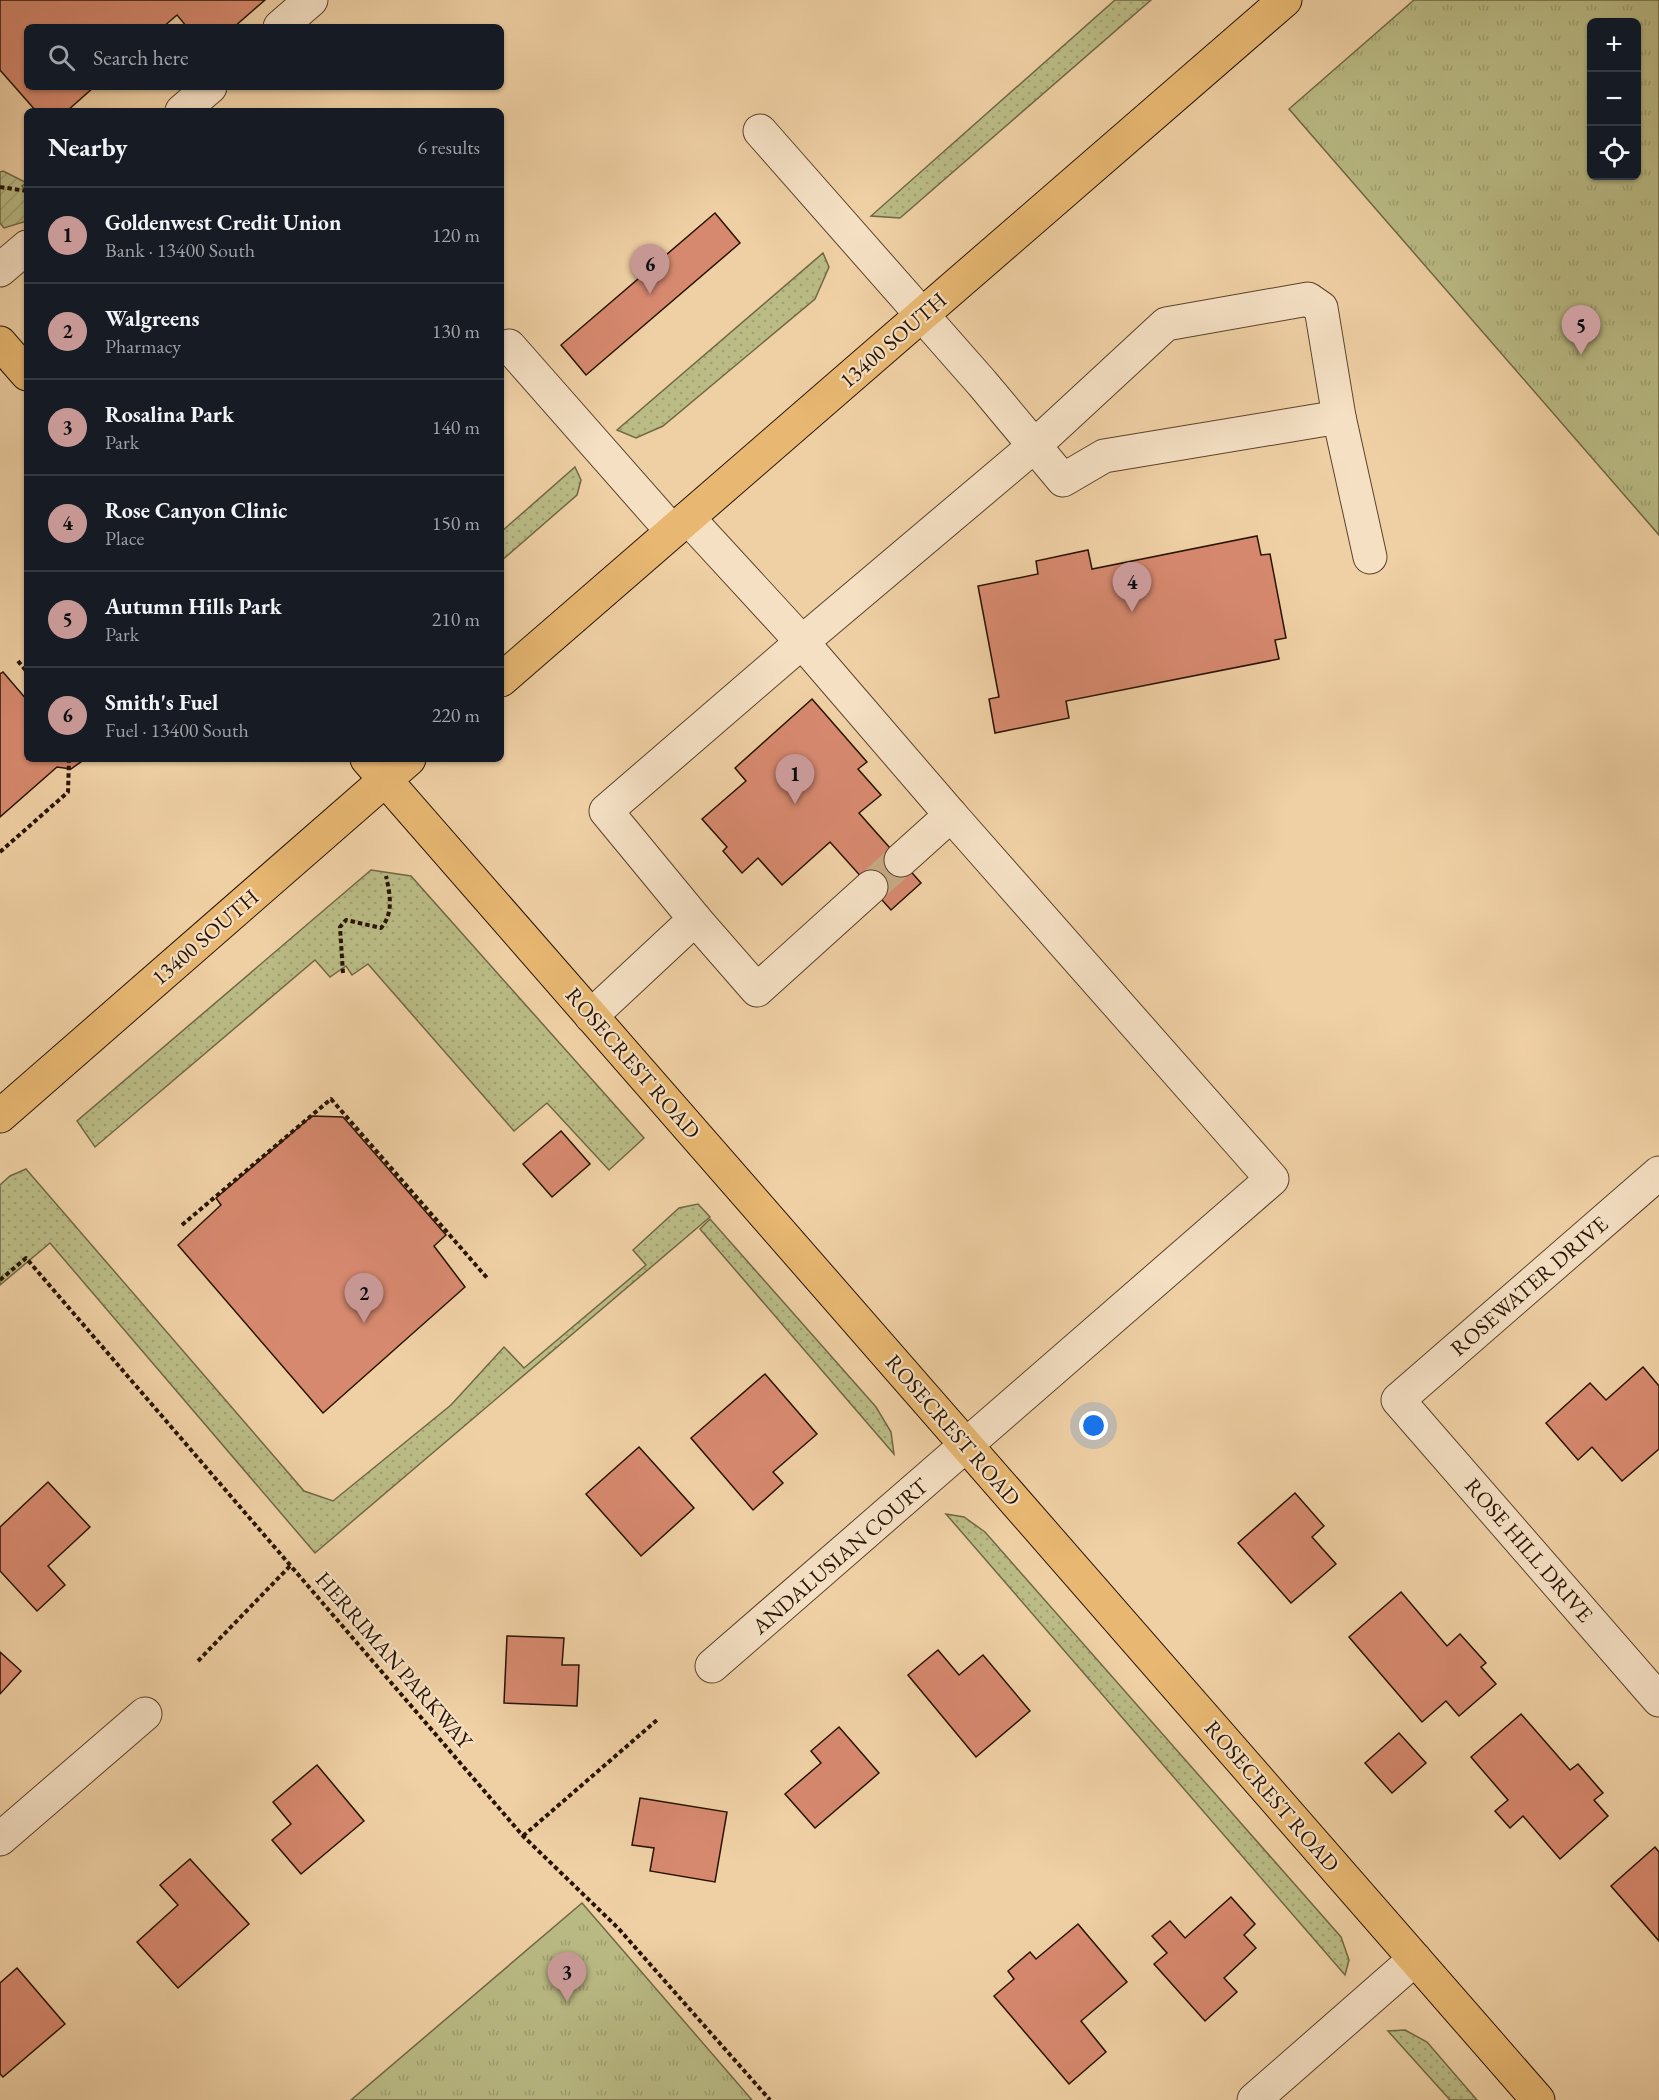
<!DOCTYPE html>
<html lang="en">
<head>
<meta charset="utf-8">
<style>
  body { margin:0; font-family:"EB Garamond",serif; background:#242831; color:#f1f3f6 }
  .controls { position:absolute; right:18px; top:18px; display:grid; overflow:hidden; border-radius:9px; box-shadow:0 2px 4px #0004 }
  .controls button { width:54px; height:54px; display:grid; place-items:center; padding:0; border:0; border-bottom:2px solid #363941; background:#171b24; color:#f1f3f6; font:30px sans-serif }
  .you { position:absolute; left:1094px; top:1426px; width:21px; height:21px; margin:-15px; border:4px solid #fff; border-radius:50%; background:#1a73e8; box-shadow:0 0 0 9px #1a73e833 }
  .badge { display:grid; place-items:center; width:39px; height:39px; border-radius:50%; background:#c59692; color:#111; font-size:20px; font-weight:700 }
  .pin { position:absolute; translate:-50% -50px; filter:drop-shadow(0 2px 3px #0008) }
  .pin::after { content:''; position:absolute; top:32px; width:21px; height:18px; background:inherit; clip-path:polygon(0 0,100% 0,50% 100%) }
  .list { margin:0; padding:0; list-style:none }
  h2 { display:flex; justify-content:space-between; align-items:center; height:78px; margin:0; padding:0 24px; font-size:26px }
  h2 small { font-size:20px; font-weight:400; color:#9ea1a6 }
  .list li { display:grid; grid-template-columns:39px 1fr auto; gap:18px; align-items:center; box-sizing:border-box; height:96px; padding:0 24px; border-top:2px solid #363941 }
  .list b { display:block; font-size:22px; white-space:nowrap }
  .list p { margin:0; font-size:20px; white-space:nowrap; color:#9ea1a6 }
  .list em { font-size:20px; font-style:normal; color:#9ea1a6 }
  .icon { flex:none; width:33px; height:33px; fill:none; stroke:currentColor; stroke-width:2; stroke-linecap:round; stroke-linejoin:round }
  .map { position:relative; flex:none; width:1659px; height:2100px; overflow:hidden }
  .search { position:absolute; background:#171b24; box-shadow:0 2px 4px #0004; left:24px; top:24px; width:480px; height:66px; display:flex; align-items:center; gap:15px; box-sizing:border-box; padding:0 21px; border-radius:9px; color:#9ea1a6; font-size:22px }
  .panel { position:absolute; background:#171b24; box-shadow:0 2px 4px #0004; left:24px; top:108px; width:480px; height:654px; border-radius:9px }
  .map>svg:first-child { display:block }
  .grass { fill:url(#grass-dots); stroke:#716844; stroke-width:1.5 }
  .park { fill:url(#park-tufts); stroke:#716844; stroke-width:1.5; fill-rule:evenodd }
  .garden { fill:url(#garden-furrows); stroke:#716844; stroke-width:1.5 }
  .building { fill:#d7896f; stroke:#281402; stroke-width:1.5 }
  .lines { fill:none; stroke-linecap:round; stroke-linejoin:round }
  .minor-tunnel { stroke:#c7aa84; stroke-width:33; stroke-dasharray:33 16; stroke-linecap:butt }
  .minor-casing { stroke:#5a432a; stroke-width:35 }
  .major-casing { stroke:#281402; stroke-width:35 }
  .path { stroke:#281402; stroke-width:4; stroke-dasharray:4.5 3; stroke-linecap:butt }
  .minor { stroke:#f5e0c4; stroke-width:33 }
  .major { stroke:#e8b872; stroke-width:33 }
  .labels { text-anchor:middle; dominant-baseline:central; stroke-width:4.5; stroke-linejoin:round; paint-order:stroke }
  .street-label { font-size:22px; fill:#281402; stroke:#f5e0c4 }
</style>
</head>
<body>
<div class="map">
<svg width="1659" height="2100" viewBox="0 0 1659 2100">
  <defs>
    <pattern id="grass-dots" width="8" height="8" patternUnits="userSpaceOnUse" patternTransform="scale(1.5)"><rect width="8" height="8" fill="#babb85"/><path d="M2 2h.1M6 6h.1" fill="none" stroke="#a0a071" stroke-width="1.8" stroke-linecap="round"/></pattern>
    <pattern id="park-tufts" width="24" height="20" patternUnits="userSpaceOnUse" patternTransform="scale(1.5)"><rect width="24" height="20" fill="#babb85"/><path d="M3 7l-1-3M5 7V3M7 7l1-3M15 17l-1-3M17 17v-4M19 17l1-3" fill="none" stroke="#a0a071"/></pattern>
    <pattern id="garden-furrows" width="10" height="10" patternUnits="userSpaceOnUse" patternTransform="scale(1.5)"><rect width="10" height="10" fill="#babb85"/><path d="M-1 1l2-2M0 10L10 0M9 11l2-2" fill="none" stroke="#a0a071"/></pattern>
  </defs>
  <rect width="100%" height="100%" fill="#efd0a4"/>
  <filter id="stains"><feTurbulence type="fractalNoise" baseFrequency=".00333" numOctaves="4"/><feColorMatrix values="0 0 0 0 .2 0 0 0 0 .09 0 0 0 0 .02 0 0 0 .5 -.17"/></filter>
  <radialGradient id="worn" r=".72"><stop offset=".6" stop-color="#630" stop-opacity="0"/><stop offset="1" stop-color="#630" stop-opacity=".3"/></radialGradient>
  <!-- grass -->
  <g class="grass">
    <polygon points="1115,0 1151,0 900,218 871,216"/>
    <polygon points="823,253 829,267 815,299 663,426 636,438 617,430"/>
    <polygon points="575,467 581,480 577,495 501,561 501,532"/>
    <polygon points="371,870 411,876 644,1138 609,1170 547,1103 514,1131 368,964 352,975 346,966 330,977 315,960 95,1147 77,1121"/>
    <polygon points="26,1169 304,1491 333,1501 451,1405 504,1347 524,1368 646,1265 633,1250 679,1208 698,1204 710,1217 315,1553 50,1243 0,1285 0,1185 10,1176"/>
    <polygon points="710,1219 876,1407 891,1432 894,1454 700,1229"/>
    <polygon points="946,1514 964,1517 985,1532 1341,1937 1349,1960 1345,1975"/>
    <polygon points="1405,2030 1427,2042 1477,2100 1450,2100 1388,2031"/>
  </g>
  <!-- park -->
  <g class="park">
    <path d="M1414 0H1659V535L1289 109ZM1592 22H1636V176H1592Z"/>
    <polygon points="582,1903 752,2100 351,2100"/>
  </g>
  <!-- garden -->
  <polygon class="garden" points="3,171 27,183 22,186 27,191 27,221 4,228 0,223 0,172"/>
  <!-- building -->
  <g class="building">
    <polygon points="0,0 265,0 234,27 187,27 177,15 163,27 27,27 27,87 94,87 67,111 36,111 0,70"/>
    <polygon points="715,213 740,243 586,375 561,345"/>
    <polygon points="1257,536 1261,555 1270,554 1286,638 1275,640 1279,659 1066,701 1069,718 995,733 989,699 999,697 978,586 1038,574 1036,561 1088,550 1092,569"/>
    <polygon points="3,672 27,700 27,759 85,759 71,769 57,767 0,817 0,674"/>
    <polygon points="812,699 867,762 858,769 881,795 859,813 921,883 891,910 830,842 782,885 758,858 742,873 723,851 727,847 702,819 746,781 735,768"/>
    <polygon points="312,1116 343,1117 446,1235 434,1246 465,1287 323,1413 178,1245 221,1205 216,1198"/>
    <polygon points="561,1131 590,1164 552,1197 523,1164"/>
    <polygon points="1643,1367 1659,1386 1659,1449 1622,1481 1592,1447 1578,1460 1546,1423 1590,1383 1606,1400"/>
    <polygon points="765,1374 817,1434 773,1472 783,1483 753,1510 691,1438"/>
    <polygon points="639,1447 694,1508 641,1556 586,1494"/>
    <polygon points="48,1482 90,1527 48,1566 65,1585 37,1611 0,1571 0,1527"/>
    <polygon points="1295,1493 1324,1526 1312,1537 1336,1564 1291,1603 1238,1543"/>
    <polygon points="1401,1592 1447,1646 1460,1634 1486,1663 1481,1667 1496,1684 1459,1716 1446,1701 1422,1722 1349,1637"/>
    <polygon points="507,1636 564,1638 562,1665 579,1665 577,1706 504,1703"/>
    <polygon points="938,1650 959,1675 983,1655 1030,1711 976,1757 908,1675"/>
    <polygon points="0,1652 21,1671 0,1694"/>
    <polygon points="1521,1714 1570,1770 1578,1764 1603,1793 1594,1800 1608,1816 1560,1859 1523,1816 1510,1828 1495,1811 1508,1800 1471,1757"/>
    <polygon points="839,1727 879,1773 815,1828 785,1794 821,1763 811,1751"/>
    <polygon points="1399,1733 1426,1763 1392,1793 1365,1763"/>
    <polygon points="317,1765 364,1821 301,1874 272,1840 291,1824 273,1802"/>
    <polygon points="640,1798 727,1812 715,1882 650,1871 654,1848 632,1845"/>
    <polygon points="1655,1847 1659,1852 1659,1941 1611,1886"/>
    <polygon points="190,1859 249,1924 178,1988 137,1942 178,1905 160,1885"/>
    <polygon points="1231,1897 1255,1924 1244,1935 1256,1948 1224,1978 1237,1992 1205,2021 1154,1964 1167,1953 1152,1936 1170,1921 1185,1938"/>
    <polygon points="1078,1924 1127,1982 1081,2021 1106,2052 1069,2084 994,1996 1014,1979 1008,1971 1030,1952 1036,1959"/>
    <polygon points="17,1968 65,2024 3,2077 0,2074 0,1983"/>
  </g>
  <g class="lines">
    <!-- minor-tunnel -->
    <polyline class="minor-tunnel" points="871,887 901,860"/>
    <!-- minor casing -->
    <g class="minor-casing">
      <g id="minor">
        <polyline points="280,27 311,0"/>
        <polyline points="182,111 210,87"/>
        <polyline points="760,131 982,383 1063,480 1104,456 1339,417 1370,557"/>
        <polyline points="0,270 27,247"/>
        <polyline points="509,346 672,531"/>
        <polyline points="901,860 951,815 802,642 1033,447 1166,324 1308,299 1321,308 1339,417"/>
        <polyline points="695,919 757,990 871,887"/>
        <polyline points="591,1016 695,919 606,811 802,642 688,518"/>
        <polyline points="1659,1173 1398,1400 1659,1700"/>
        <polyline points="712,1666 1272,1179 951,815"/>
        <polyline points="0,1839 145,1714"/>
        <polyline points="1254,2100 1415,1959"/>
      </g>
    </g>
    <!-- major casing -->
    <g class="major-casing">
      <g id="major">
        <polyline points="0,343 27,374"/>
        <polyline points="501,680 1285,0"/>
        <polyline points="367,759 1538,2100"/>
        <polyline points="0,1116 409,759"/>
      </g>
    </g>
    <!-- path -->
    <g class="path">
      <polyline points="0,187 27,191"/>
      <polyline points="18,661 27,672"/>
      <polyline points="0,852 68,792 69,759"/>
      <path d="M343 973 340 927 346 920 381 928C394 913 390 894 386 876"/>
      <polyline points="182,1225 331,1099 488,1279"/>
      <polyline points="0,1280 26,1258 523,1836 618,1928 770,2100"/>
      <polyline points="198,1661 290,1566"/>
      <polyline points="523,1836 657,1720"/>
    </g>
    <!-- minor -->
    <use href="#minor" class="minor"/>
    <!-- major -->
    <use href="#major" class="major"/>
  </g>
  <g class="labels">
    <!-- street labels -->
    <g class="street-label">
      <text transform="translate(893 340) rotate(-41)">13400 SOUTH</text>
      <text transform="translate(205 937) rotate(-41)">13400 SOUTH</text>
      <text transform="translate(633 1063) rotate(49)">ROSECREST ROAD</text>
      <text transform="translate(1529 1286) rotate(-41)">ROSEWATER DRIVE</text>
      <text transform="translate(953 1430) rotate(49)">ROSECREST ROAD</text>
      <text transform="translate(1529 1550) rotate(49)">ROSE HILL DRIVE</text>
      <text transform="translate(840 1556) rotate(-41)">ANDALUSIAN COURT</text>
      <text transform="translate(394 1660) rotate(49)">HERRIMAN PARKWAY</text>
      <text transform="translate(1272 1796) rotate(49)">ROSECREST ROAD</text>
    </g>
  </g>
  <rect width="100%" height="100%" filter="url(#stains)"/>
  <rect width="100%" height="100%" fill="url(#worn)"/>
</svg>
<div class="controls">
<button>+</button>
<button>−</button>
<button><svg class="icon" aria-label="locate" viewBox="0 0 24 24"><circle cx="12" cy="12" r="6"/><path d="M12 2v4M12 18v4M2 12h4M18 12h4"/></svg></button>
</div>
<div class="you"></div>
<div class="pin badge" style="left:795px;top:804px">1</div>
<div class="pin badge" style="left:364px;top:1323px">2</div>
<div class="pin badge" style="left:567px;top:2002px">3</div>
<div class="pin badge" style="left:1132px;top:612px">4</div>
<div class="pin badge" style="left:1581px;top:355px">5</div>
<div class="pin badge" style="left:650px;top:294px">6</div>
<div class="search"><svg class="icon" aria-label="search" viewBox="0 0 24 24"><circle cx="10" cy="10" r="6"/><path d="M15 15l6 6"/></svg>Search here</div>
<section class="panel">
<h2>Nearby<small>6 results</small></h2>
<ul class="list">
<li><span class="badge">1</span><div><b>Goldenwest Credit Union</b><p>Bank · 13400 South</p></div><em>120 m</em></li>
<li><span class="badge">2</span><div><b>Walgreens</b><p>Pharmacy</p></div><em>130 m</em></li>
<li><span class="badge">3</span><div><b>Rosalina Park</b><p>Park</p></div><em>140 m</em></li>
<li><span class="badge">4</span><div><b>Rose Canyon Clinic</b><p>Place</p></div><em>150 m</em></li>
<li><span class="badge">5</span><div><b>Autumn Hills Park</b><p>Park</p></div><em>210 m</em></li>
<li><span class="badge">6</span><div><b>Smith's Fuel</b><p>Fuel · 13400 South</p></div><em>220 m</em></li>
</ul>
</section>
</div>
</body>
</html>
